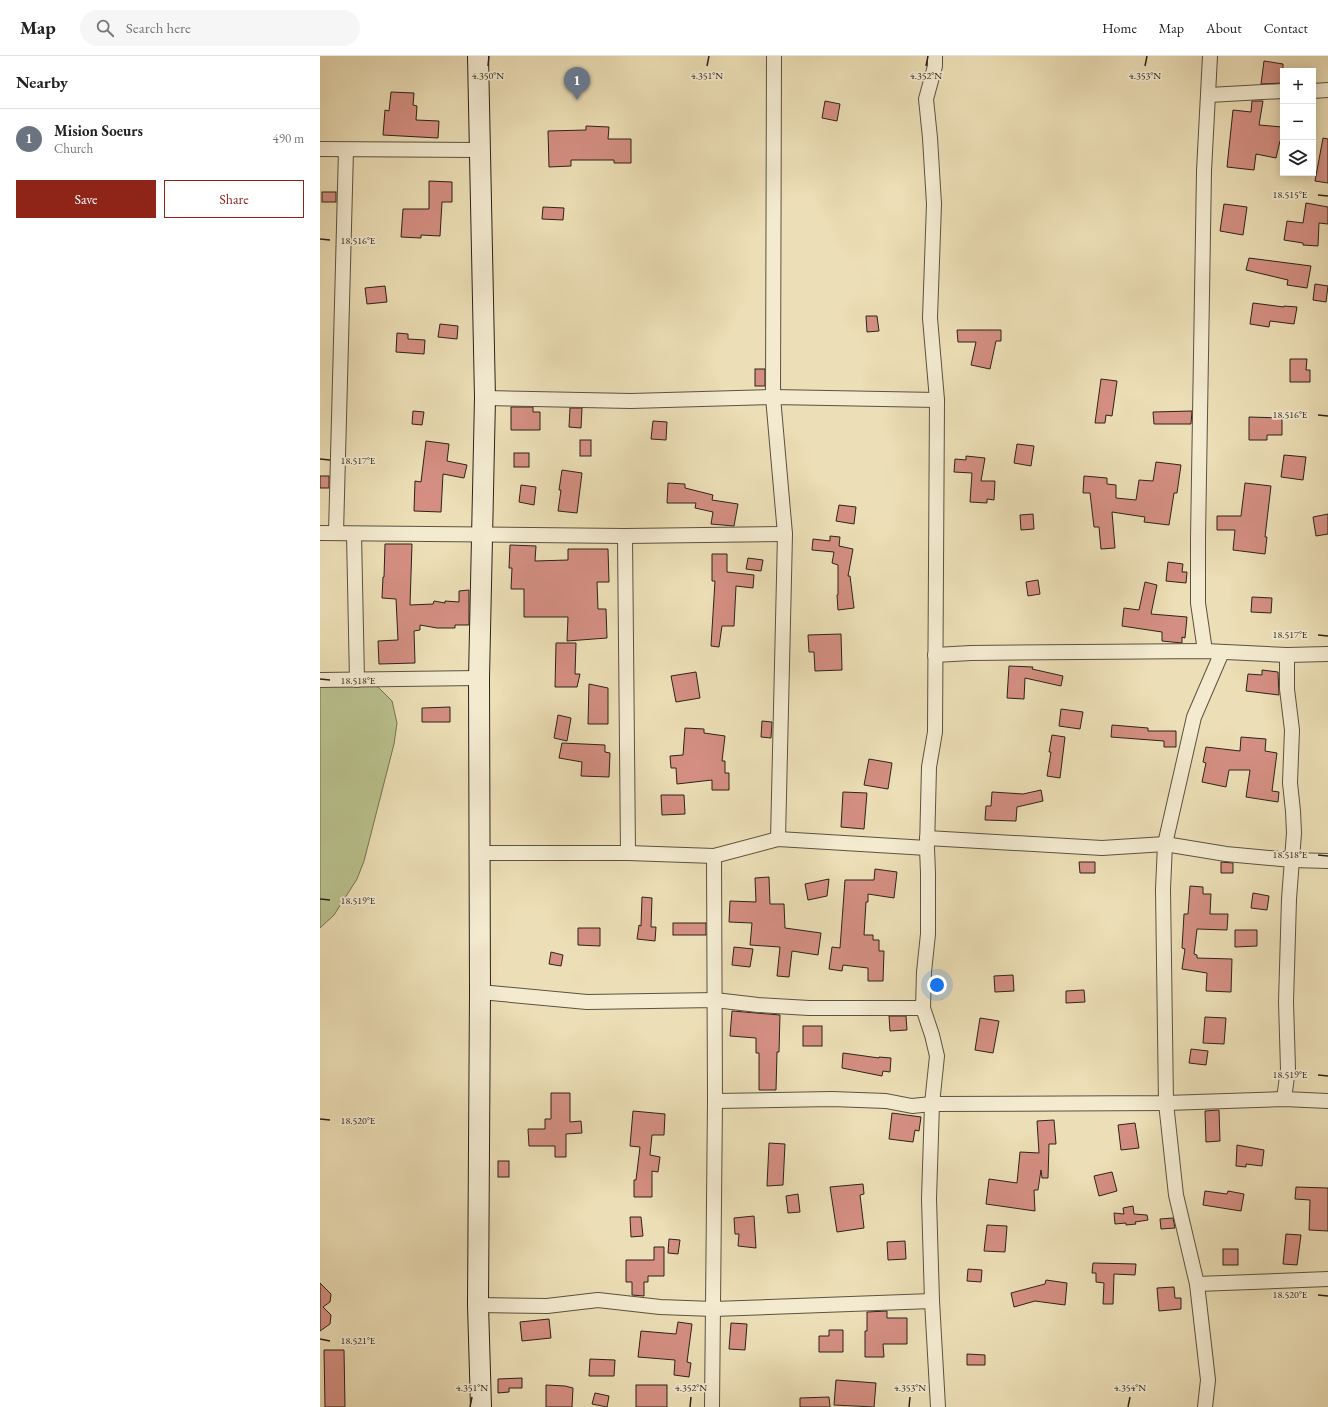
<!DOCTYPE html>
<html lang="en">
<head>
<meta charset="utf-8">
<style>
  body { margin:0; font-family:"EB Garamond",serif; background:#f6f6f6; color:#222 }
  .controls { position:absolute; right:12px; top:12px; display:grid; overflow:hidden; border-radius:0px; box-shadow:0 2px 10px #0003 }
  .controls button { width:36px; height:36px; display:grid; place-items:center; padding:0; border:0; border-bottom:1px solid #e0e0e0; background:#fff; color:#222; font:20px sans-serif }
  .you { position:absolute; left:617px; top:929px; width:14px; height:14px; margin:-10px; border:3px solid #fff; border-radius:50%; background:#1a73e8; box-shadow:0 0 0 6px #1a73e833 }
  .badge { display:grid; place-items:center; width:26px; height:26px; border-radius:50%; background:#8f2418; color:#fff; font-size:13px; font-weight:700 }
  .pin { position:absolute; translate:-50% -33px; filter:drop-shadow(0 1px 2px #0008) }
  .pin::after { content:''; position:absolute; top:21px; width:14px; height:12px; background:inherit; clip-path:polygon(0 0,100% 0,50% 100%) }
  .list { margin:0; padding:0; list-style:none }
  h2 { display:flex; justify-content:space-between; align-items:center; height:52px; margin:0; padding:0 16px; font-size:17px }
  h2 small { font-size:13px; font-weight:400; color:#767676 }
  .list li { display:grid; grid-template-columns:26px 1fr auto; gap:12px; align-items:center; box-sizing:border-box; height:60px; padding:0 16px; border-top:1px solid #e0e0e0 }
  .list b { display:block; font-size:15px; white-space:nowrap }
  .list p { margin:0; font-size:13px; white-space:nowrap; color:#767676 }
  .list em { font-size:13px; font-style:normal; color:#767676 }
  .actions { display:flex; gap:8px; padding:12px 16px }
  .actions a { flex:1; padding:9px 0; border:1px solid #8f2418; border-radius:0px; text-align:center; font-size:14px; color:#8f2418 }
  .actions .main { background:#8f2418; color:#fff }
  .icon { flex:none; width:22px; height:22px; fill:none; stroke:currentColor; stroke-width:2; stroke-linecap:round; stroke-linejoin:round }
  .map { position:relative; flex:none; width:1008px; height:1351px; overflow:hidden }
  header { display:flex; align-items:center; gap:24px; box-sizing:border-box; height:56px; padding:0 20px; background:#fff; border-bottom:1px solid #e0e0e0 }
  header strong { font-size:19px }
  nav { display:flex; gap:22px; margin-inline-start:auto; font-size:14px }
  .search { width:280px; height:36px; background:#f6f6f6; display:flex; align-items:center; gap:10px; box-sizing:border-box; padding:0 14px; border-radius:22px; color:#767676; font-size:15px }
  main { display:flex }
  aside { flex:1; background:#fff }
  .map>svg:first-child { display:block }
  .green { fill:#b9c18d; stroke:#727253 }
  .building { fill:#d48f82; stroke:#2c2319 }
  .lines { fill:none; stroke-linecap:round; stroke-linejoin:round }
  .street-casing { stroke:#5c5240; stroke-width:16 }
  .secondary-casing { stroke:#2c2319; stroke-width:22 }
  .street { stroke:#f3ead0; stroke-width:14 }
  .secondary { stroke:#f3ead0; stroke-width:20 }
  .ticks { fill:none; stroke:#2c2319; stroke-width:1.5 }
  .ticks-label { font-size:10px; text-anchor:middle; fill:#2c2319; stroke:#f3ead0; stroke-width:3.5; stroke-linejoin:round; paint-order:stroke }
</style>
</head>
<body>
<header>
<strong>Map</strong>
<div class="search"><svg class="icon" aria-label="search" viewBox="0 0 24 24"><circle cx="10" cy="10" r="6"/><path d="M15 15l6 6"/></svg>Search here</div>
<nav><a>Home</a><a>Map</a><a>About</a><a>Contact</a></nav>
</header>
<main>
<aside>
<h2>Nearby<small></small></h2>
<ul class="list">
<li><span class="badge" style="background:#6b7280">1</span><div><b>Mision Soeurs</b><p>Church</p></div><em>490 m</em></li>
</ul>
<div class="actions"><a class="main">Save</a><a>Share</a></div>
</aside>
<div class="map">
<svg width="1008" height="1351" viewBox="0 0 1008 1351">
  <rect width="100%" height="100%" fill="#ecdeb6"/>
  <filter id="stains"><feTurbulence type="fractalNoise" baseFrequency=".005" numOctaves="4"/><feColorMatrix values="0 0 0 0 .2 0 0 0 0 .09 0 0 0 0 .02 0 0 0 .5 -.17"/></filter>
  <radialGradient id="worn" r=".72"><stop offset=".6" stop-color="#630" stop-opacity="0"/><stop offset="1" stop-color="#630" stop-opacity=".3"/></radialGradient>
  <!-- green -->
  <polygon class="green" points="0,623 20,623 58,631 72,645 77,667 74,688 44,805 37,823 14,859 0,872"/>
  <!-- building -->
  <g class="building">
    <polygon points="944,5 963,8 963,27 941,28"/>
    <polygon points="71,36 94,37 93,49 97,50 96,64 119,65 118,82 63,79 65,54 69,55"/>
    <polygon points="505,45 520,48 517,65 502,62"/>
    <polygon points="932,45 943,45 939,69 962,71 961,85 960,85 956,102 936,98 934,114 907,111 913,54 931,56"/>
    <polygon points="266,70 289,71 288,83 311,83 311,107 294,107 294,104 251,104 251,110 229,111 228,75 266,74"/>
    <polygon points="1003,82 1008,83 1008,127 995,125"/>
    <polygon points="109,125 132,126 132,146 122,146 120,180 101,179 101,182 81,181 83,153 109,153"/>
    <rect x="2" y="136" width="14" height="10"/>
    <polygon points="986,147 1008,151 1008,168 999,167 998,190 983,189 983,187 964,184 967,165 983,167"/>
    <polygon points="904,148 927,151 923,179 900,175"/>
    <polygon points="223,151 244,152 243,164 222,163"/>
    <polygon points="929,202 991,210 987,232 967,229 968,224 926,214"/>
    <polygon points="995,228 1008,230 1006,246 993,244"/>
    <polygon points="65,230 67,246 47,248 45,232"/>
    <polygon points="933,247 964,251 964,250 977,251 974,268 950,265 949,271 930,268"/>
    <polygon points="546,260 557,260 559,275 547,276"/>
    <polygon points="120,268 138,270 137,283 118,281"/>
    <polygon points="637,274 681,274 681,285 676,285 670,313 651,309 656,286 638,286"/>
    <polygon points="77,277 88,278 88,283 105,284 104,298 76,296"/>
    <polygon points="970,303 987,303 986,314 990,314 990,326 970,326"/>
    <rect x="435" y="313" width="10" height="17"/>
    <polygon points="781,323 797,325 792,360 786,359 785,367 775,367"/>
    <polygon points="191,351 213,351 213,356 220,356 220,374 191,374"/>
    <polygon points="250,352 262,352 261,372 249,371"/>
    <polygon points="93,355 104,356 102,369 92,368"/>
    <polygon points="872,355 871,368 834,368 833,356"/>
    <polygon points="929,361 962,362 962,379 947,379 947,384 929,384"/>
    <polygon points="333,365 347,366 346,384 331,383"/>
    <rect x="260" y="384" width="11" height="16"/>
    <polygon points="106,385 129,388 127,405 147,409 144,422 123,418 121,456 94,455 95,425 101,426"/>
    <polygon points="697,388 714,390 711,410 694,407"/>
    <rect x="194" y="397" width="15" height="14"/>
    <polygon points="964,399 986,401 983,424 961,421"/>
    <polygon points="646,400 665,402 661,425 675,425 674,444 667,443 667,447 650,446 652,417 634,416 635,403 646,404"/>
    <polygon points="836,406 861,409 857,437 854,437 849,469 824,466 825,461 792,456 795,492 781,493 779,471 774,471 770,437 763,437 764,420 787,422 787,428 796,429 796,442 816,444 819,424 833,425"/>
    <polygon points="242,414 262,417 257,457 238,455 241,434 239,434"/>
    <rect x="0" y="420" width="9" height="12"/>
    <polygon points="348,427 365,428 365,432 393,439 392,444 418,448 414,470 391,468 393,456 375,452 376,447 347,447"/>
    <polygon points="925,427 951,430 945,481 947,481 945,498 913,494 915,474 897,474 897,460 921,460"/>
    <polygon points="201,429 216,431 214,449 199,446"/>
    <polygon points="519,449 536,451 534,468 516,465"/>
    <polygon points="713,458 714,473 701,474 700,459"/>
    <polygon points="1008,458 1008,478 996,480 993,461"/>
    <polygon points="510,480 520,481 519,490 533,493 528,520 530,520 534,552 518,554 517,539 518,539 518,509 512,507 514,496 492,494 493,483 510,485"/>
    <polygon points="65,488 92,488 90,549 113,548 114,545 125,547 125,545 139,546 139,535 149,534 149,569 135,569 135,572 117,572 100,569 100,574 94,575 95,607 59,608 58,585 78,584 76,543 62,542 63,521 64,521"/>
    <polygon points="190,489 216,490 215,505 248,504 248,493 288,493 289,526 277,526 278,553 286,553 287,582 247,585 248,561 204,561 204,533 191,533 192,512 189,512"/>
    <polygon points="392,498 407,498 407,516 434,519 433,532 416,530 414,570 402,570 399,591 391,590 395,525 392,525"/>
    <polygon points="428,502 443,504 441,515 426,513"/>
    <polygon points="848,506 863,508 862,516 867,516 866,527 846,525"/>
    <polygon points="718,524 720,538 708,540 706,526"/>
    <polygon points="825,526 837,529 831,558 867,561 865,582 862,581 862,587 842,585 842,576 802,570 804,552 819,554"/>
    <polygon points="932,541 952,542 951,557 931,556"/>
    <polygon points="521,578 522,614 495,615 494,596 489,596 488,579"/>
    <polygon points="236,587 256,587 255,618 260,618 257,631 235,631"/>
    <polygon points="689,610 713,611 712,613 743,620 741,630 705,622 704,643 687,642"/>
    <polygon points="942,614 958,616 959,639 926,635 928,618 942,619"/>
    <polygon points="376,616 380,642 356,646 351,620"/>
    <polygon points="269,628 288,632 288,668 268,668"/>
    <polygon points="130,651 130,666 102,666 102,652"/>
    <polygon points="741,653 763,656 760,673 739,670"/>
    <polygon points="238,659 251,662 247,685 234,682"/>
    <polygon points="442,665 452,666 451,682 441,681"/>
    <polygon points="792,669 828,672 828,675 856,675 856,691 844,691 844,685 791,681"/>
    <polygon points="365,672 384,673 384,677 405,680 402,705 405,705 405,717 409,717 409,734 392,734 392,724 357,728 356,712 351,712 350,700 363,699"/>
    <polygon points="732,679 745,681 740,722 727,720 731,696 729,696"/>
    <polygon points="921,681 946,683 945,695 957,697 952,735 959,736 958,746 926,741 930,714 909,714 906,731 882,726 886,707 883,706 886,691 920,695"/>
    <polygon points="242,687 285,689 285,696 290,697 289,721 261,720 262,706 239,702"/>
    <polygon points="549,703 572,707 568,733 544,729"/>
    <polygon points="721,734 723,745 697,751 696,765 665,764 666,750 671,750 672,736 703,738"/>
    <polygon points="523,736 547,737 544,773 521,771"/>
    <polygon points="341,739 364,739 365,758 342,759"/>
    <polygon points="759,806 775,806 775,817 760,817"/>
    <polygon points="901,806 913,807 913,817 901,817"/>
    <polygon points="555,813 577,816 574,842 548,838 548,846 546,846 544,879 553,879 553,884 559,884 559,895 564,895 563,925 548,925 548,912 523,909 522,915 509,913 512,891 520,892 525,824 554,824"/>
    <polygon points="449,821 450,848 464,848 465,872 501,877 498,899 472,895 469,921 457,920 460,891 430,889 432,867 409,866 410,845 436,846 435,822"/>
    <polygon points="509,823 507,840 488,844 485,828"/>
    <polygon points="870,830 883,831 883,838 891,838 890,858 908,858 907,874 877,873 874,898 877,899 877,902 912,903 911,936 886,935 887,917 862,913 865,893 862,892 864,858 868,858"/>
    <polygon points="933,837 949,840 947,854 931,852"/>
    <polygon points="322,841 332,842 331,871 336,871 335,885 317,883 319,869 321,870"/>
    <rect x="353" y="867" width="33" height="12"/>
    <polygon points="258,872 280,872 280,890 258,889"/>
    <polygon points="915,874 937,874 937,890 915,891"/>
    <polygon points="414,891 433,893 430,911 412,909"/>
    <polygon points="231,896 243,899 241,910 229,908"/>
    <polygon points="693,919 694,935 675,936 674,920"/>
    <polygon points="764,934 765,946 746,947 746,935"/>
    <polygon points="412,955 460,959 459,996 457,996 456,1034 439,1034 439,997 436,997 436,982 410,980"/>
    <polygon points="569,960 586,960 587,974 570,975"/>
    <polygon points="885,961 906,962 904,988 883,987"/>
    <polygon points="660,962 679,965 673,997 655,994"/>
    <rect x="483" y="970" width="19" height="20"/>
    <polygon points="871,993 888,995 886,1009 869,1007"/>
    <polygon points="523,997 559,1002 559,1001 571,1002 570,1016 563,1015 562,1020 522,1012"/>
    <polygon points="231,1037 250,1037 250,1066 261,1065 262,1077 246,1078 246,1101 235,1101 235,1090 209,1090 208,1073 225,1073 225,1063 231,1063"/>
    <polygon points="899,1054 900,1085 886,1086 885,1055"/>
    <polygon points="313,1055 345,1058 344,1079 332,1079 330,1099 340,1101 338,1116 332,1115 332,1141 314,1141 314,1124 316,1124 320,1091 310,1090"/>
    <polygon points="572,1057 601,1061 599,1075 595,1074 593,1086 569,1083"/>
    <polygon points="734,1064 736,1088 729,1088 728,1122 722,1122 721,1114 718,1134 714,1134 715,1155 666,1148 669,1123 697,1127 700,1096 719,1097 717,1065"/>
    <polygon points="815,1067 819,1092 801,1094 798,1069"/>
    <polygon points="449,1087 465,1088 463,1129 447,1130"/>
    <polygon points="917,1089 944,1094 942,1110 926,1108 926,1111 916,1110"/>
    <rect x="178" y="1105" width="11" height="16"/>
    <polygon points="792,1116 797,1135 779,1140 774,1120"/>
    <polygon points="543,1128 544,1138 540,1139 544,1172 517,1176 510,1131"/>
    <polygon points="976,1131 1008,1132 1008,1175 989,1174 990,1144 975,1143"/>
    <polygon points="885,1135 907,1138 908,1135 924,1138 921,1155 883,1149"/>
    <polygon points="478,1138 480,1156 468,1157 466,1140"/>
    <polygon points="813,1150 814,1158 827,1159 828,1164 815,1166 816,1168 806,1169 806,1167 795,1168 794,1157 804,1158 803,1152"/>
    <polygon points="434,1160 436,1192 418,1190 419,1178 415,1178 414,1162"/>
    <polygon points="310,1161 321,1161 323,1180 311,1181"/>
    <polygon points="853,1162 855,1172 841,1173 840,1163"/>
    <polygon points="667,1169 687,1170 685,1196 664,1195"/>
    <polygon points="966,1178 981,1179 977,1209 963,1208"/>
    <polygon points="349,1183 360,1184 358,1198 348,1197"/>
    <polygon points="585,1185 586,1203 568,1204 567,1186"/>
    <polygon points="334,1191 344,1191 344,1220 328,1220 328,1226 324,1226 324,1240 312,1239 312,1226 306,1226 306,1204 334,1204"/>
    <rect x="903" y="1193" width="15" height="16"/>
    <polygon points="773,1207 816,1208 815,1219 794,1218 793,1248 783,1248 784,1227 776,1226 776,1217 772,1217"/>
    <polygon points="648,1213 662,1214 661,1226 647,1225"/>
    <polygon points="726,1224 747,1227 745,1249 715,1245 694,1251 691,1237 725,1228"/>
    <polygon points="0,1227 11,1238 10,1246 3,1251 11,1259 10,1268 0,1275"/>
    <polygon points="854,1231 855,1242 861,1242 861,1253 839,1255 837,1232"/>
    <polygon points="567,1255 567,1262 587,1262 587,1288 563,1288 564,1301 545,1301 545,1275 547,1275 547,1256"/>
    <polygon points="229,1263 231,1282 202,1285 200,1266"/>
    <polygon points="358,1266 372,1268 367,1306 371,1307 369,1321 354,1319 355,1304 318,1301 321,1275 356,1278"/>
    <polygon points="411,1267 427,1268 425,1294 409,1293"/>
    <polygon points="509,1274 523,1274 523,1296 499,1296 499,1280 509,1280"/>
    <polygon points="4,1294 24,1294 25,1351 5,1351"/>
    <polygon points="647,1298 665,1299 665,1309 647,1309"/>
    <polygon points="270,1303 295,1304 294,1320 269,1320"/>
    <polygon points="202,1322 202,1332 189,1332 189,1336 178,1337 178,1323"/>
    <polygon points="516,1324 556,1327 554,1351 514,1349"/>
    <polygon points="226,1329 245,1330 253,1332 252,1351 226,1351"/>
    <rect x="316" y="1329" width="31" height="22"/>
    <polygon points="275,1337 289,1340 287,1351 272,1348"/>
    <polygon points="509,1341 510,1351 480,1351 480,1342"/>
  </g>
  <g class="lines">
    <!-- street casing -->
    <g class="street-casing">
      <g id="street">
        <polyline points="454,0 453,341 465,478 458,783"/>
        <polyline points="615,0 615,10 606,43 610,82 614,148 610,262 617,344 615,676 609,711 607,792 608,817 608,878 604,916 603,952 612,979 617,1000 612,1048 609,1143 612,1245 618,1351"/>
        <polyline points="993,35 1008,34"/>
        <polyline points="889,39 963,35"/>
        <polyline points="0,93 160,94"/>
        <polyline points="165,342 311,345 453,341 617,344"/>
        <polyline points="0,477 305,480 465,478"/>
        <polyline points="16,477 26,94"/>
        <polyline points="34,478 37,624"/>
        <polyline points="305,480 308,797"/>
        <polyline points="885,595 878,547 878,482 884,115 890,0"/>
        <polyline points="615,599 651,597 885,595 967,599 1008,598"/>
        <polyline points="0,624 159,622"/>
        <polyline points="607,782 782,792 845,788 906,798 972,804 1008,805"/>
        <polyline points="159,797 308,797 394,800 458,783 607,792"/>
        <polyline points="160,936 267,946 395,944 438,949 489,952 603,952"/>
        <polyline points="964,1043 968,1013 966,946 969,843 974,777 973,755 970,727 972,674 967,633 967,599"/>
        <polyline points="395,1045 512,1043 566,1045 592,1050 612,1048 846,1047 964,1043 1008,1045"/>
        <polyline points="877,1228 1008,1223"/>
        <polyline points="158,1249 227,1250 278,1244 340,1251 393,1253 612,1245"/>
        <polyline points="392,1351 395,1045 394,800"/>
        <polyline points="885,1351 888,1324 877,1228 856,1139 846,1047 843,833 845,788 874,661 902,596"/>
      </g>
    </g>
    <!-- secondary casing -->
    <g class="secondary-casing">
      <polyline id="secondary" points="158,0 165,342 159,622 160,936 158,1249 161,1351"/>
    </g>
    <!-- street -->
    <use href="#street" class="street"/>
    <!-- secondary -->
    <use href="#secondary" class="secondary"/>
  </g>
  <!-- ticks -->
  <path class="ticks" d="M168 10 169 0M387 10 389 0M606 10 608 0M825 10 827 0M998 139 1008 140M0 183 10 184M998 359 1008 360M0 403 10 404M998 579 1008 580M0 623 10 624M998 799 1008 800M0 843 10 844M998 1019 1008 1020M0 1063 10 1064M998 1239 1008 1240M0 1283 10 1285M150 1351 152 1341M370 1351 371 1341M589 1351 590 1341M808 1351 810 1341"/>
  <g class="ticks-label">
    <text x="168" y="23">4.350°N</text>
    <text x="387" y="23">4.351°N</text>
    <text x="606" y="23">4.352°N</text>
    <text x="825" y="23">4.353°N</text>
    <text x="970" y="142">18.515°E</text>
    <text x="38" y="188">18.516°E</text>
    <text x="970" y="362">18.516°E</text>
    <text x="38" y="408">18.517°E</text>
    <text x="970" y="582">18.517°E</text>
    <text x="38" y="628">18.518°E</text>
    <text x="970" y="802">18.518°E</text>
    <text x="38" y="848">18.519°E</text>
    <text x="970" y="1022">18.519°E</text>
    <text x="38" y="1068">18.520°E</text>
    <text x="970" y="1242">18.520°E</text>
    <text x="38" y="1288">18.521°E</text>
    <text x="152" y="1335">4.351°N</text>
    <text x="371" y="1335">4.352°N</text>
    <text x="590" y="1335">4.353°N</text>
    <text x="810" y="1335">4.354°N</text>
  </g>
  <rect width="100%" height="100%" filter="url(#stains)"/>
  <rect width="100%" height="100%" fill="url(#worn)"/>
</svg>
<div class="controls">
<button>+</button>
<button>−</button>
<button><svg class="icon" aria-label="layers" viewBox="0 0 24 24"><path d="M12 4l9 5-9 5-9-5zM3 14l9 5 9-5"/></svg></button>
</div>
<div class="you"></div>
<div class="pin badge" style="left:257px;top:44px;background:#6b7280">1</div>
</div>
</main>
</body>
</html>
